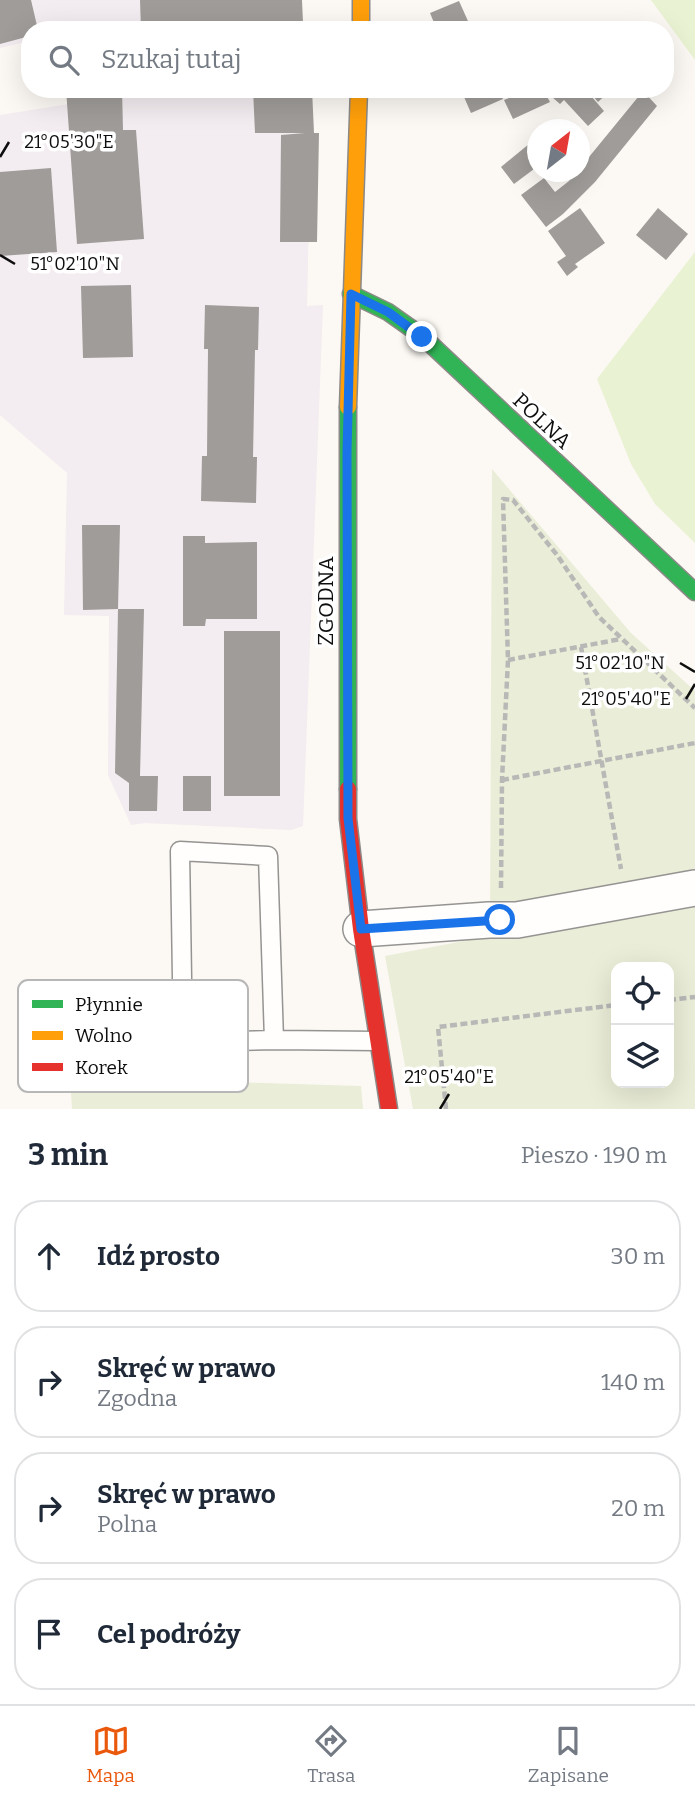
<!DOCTYPE html>
<html lang="pl">
<head>
<meta charset="utf-8">
<style>
  body { margin:0; font-family:Bitter,serif; background:#f2f2f3; color:#1f2937 }
  .controls { position:absolute; right:21px; bottom:21px; display:grid; overflow:hidden; border-radius:14px; box-shadow:0 7px 28px #0002 }
  .controls button { width:63px; height:63px; display:grid; place-items:center; padding:0; border:0; border-bottom:2px solid #e0e1e3; background:#fff; color:#1f2937; font:35px sans-serif }
  .compass { position:absolute; left:527px; top:119px; width:63px; height:63px; border-radius:50%; background:#fff; box-shadow:0 7px 28px #0002; rotate:31deg }
  .stop { position:absolute; width:21px; height:21px; margin:-16px; border:5px solid #1a73e8; border-radius:50%; background:#fff }
  .stop.end { background:#1a73e8; border-color:#fff; box-shadow:0 2px 7px #0008 }
  .list { margin:0; padding:0; list-style:none }
  h2 { display:flex; justify-content:space-between; align-items:center; height:91px; margin:0; padding:0 28px; font-size:30px }
  h2 small { font-size:23px; font-weight:400; color:#747a83 }
  .list li { display:grid; grid-template-columns:46px 1fr auto; gap:21px; align-items:center; box-sizing:border-box; height:112px; margin:0 14px 14px; padding:0 14px; border:2px solid #e0e1e3; border-radius:28px }
  .list b { display:block; font-size:26px; white-space:nowrap }
  .list p { margin:0; font-size:23px; white-space:nowrap; color:#747a83 }
  .list em { font-size:23px; font-style:normal; color:#747a83 }
  .icon { flex:none; width:38px; height:38px; fill:none; stroke:currentColor; stroke-width:2; stroke-linecap:round; stroke-linejoin:round }
  .map { position:relative; flex:none; width:695px; height:1109px; overflow:hidden }
  .search { position:absolute; background:#fff; box-shadow:0 7px 28px #0002; left:21px; right:21px; top:21px; height:77px; display:flex; align-items:center; gap:18px; box-sizing:border-box; padding:0 24px; border-radius:28px; color:#747a83; font-size:26px }
  .sheet { height:595px; background:#fff }
  nav { display:flex; justify-content:space-around; align-items:center; box-sizing:border-box; height:98px; border-top:2px solid #e0e1e3; background:#fff; font-size:19px; color:#747a83 }
  nav a { display:grid; justify-items:center; gap:4px }
  nav .on { color:#ea580c }
  .map>svg:first-child { display:block }
  .industrial { fill:#f3ecf0 }
  .green { fill:#e9f2d2 }
  .cemetery { fill:#eaedd7; fill-rule:evenodd }
  .building { fill:#9f9c99 }
  .lines { fill:none; stroke-linecap:round; stroke-linejoin:round }
  .lane-casing { stroke:#959492; stroke-width:21 }
  .street-casing { stroke:#959492; stroke-width:38 }
  .fast-casing { stroke:#8c8a88; stroke-width:19 }
  .slow-casing { stroke:#8c8a88; stroke-width:19 }
  .jam-casing { stroke:#8c8a88; stroke-width:19 }
  .path { stroke:#b8b8b7; stroke-width:4.5; stroke-dasharray:7 3.5; stroke-linecap:butt }
  .lane { stroke:#fffefd; stroke-width:18 }
  .street { stroke:#fffefd; stroke-width:35 }
  .fast { stroke:#30b455; stroke-width:16 }
  .slow { stroke:#ff9f0a; stroke-width:16 }
  .jam { stroke:#e5322d; stroke-width:16 }
  .route { stroke:#1a73e8; stroke-width:9 }
  .ticks { fill:none; stroke:#0e0e0e; stroke-width:2.5 }
  .labels { text-anchor:middle; dominant-baseline:central; stroke-width:7; stroke-linejoin:round; paint-order:stroke }
  .street-label { font-size:21px; fill:#0e0e0e; stroke:#fff }
  .key { fill:#fff; stroke:#b7b7b7; stroke-width:2 }
  .key-label { font-size:19px; fill:#0e0e0e }
  .ticks-label { font-size:18px; text-anchor:middle; fill:#0e0e0e; stroke:#fff; stroke-width:7; stroke-linejoin:round; paint-order:stroke }
</style>
</head>
<body>
<div class="map">
<svg width="695" height="1109" viewBox="0 0 695 1109">
  <rect width="100%" height="100%" fill="#fcf9f4"/>
  <!-- industrial -->
  <g class="industrial">
    <polygon points="0,0 295,0 296,30 30,30 30,41 0,48"/>
    <polygon points="74,89 312,89 307,306 323,305 303,826 291,830 145,823 131,825 108,775 109,616 64,615 67,473 0,415 0,115 75,103"/>
  </g>
  <!-- green -->
  <g class="green">
    <polygon points="651,0 695,0 695,60"/>
    <polygon points="695,252 695,543 655,504 631,464 597,379"/>
  </g>
  <!-- cemetery -->
  <g class="cemetery">
    <path d="M492 469 631 633 695 691V1109H413L385 956 490 936ZM616 967H669V1083H616Z"/>
    <polygon points="70,1077 361,1086 363,1109 72,1109"/>
  </g>
  <!-- building -->
  <g class="building">
    <polygon points="0,0 31,0 38,30 30,30 30,36 0,44"/>
    <polygon points="140,0 302,0 303,23 141,30"/>
    <polygon points="459,1 472,30 437,30 430,13"/>
    <polygon points="66,89 122,89 123,130 136,130 144,239 77,244"/>
    <polygon points="253,89 312,89 314,133 319,133 317,242 280,242 281,135 305,133 255,133"/>
    <polygon points="453,89 499,89 503,99 471,113 461,90 455,93"/>
    <polygon points="505,89 543,89 550,102 513,119 504,100 509,98"/>
    <polygon points="555,89 585,89 604,111 588,126 564,100 560,104 552,97 557,92"/>
    <polygon points="591,89 612,89 598,102 589,91"/>
    <polygon points="643,91 657,106 595,182 563,214 546,227 521,195 544,178 555,192 569,181 577,172 580,172 580,168"/>
    <polygon points="529,144 538,155 538,166 514,184 501,167"/>
    <polygon points="51,168 57,252 0,256 0,172"/>
    <polygon points="580,208 605,243 575,264 578,267 567,276 557,262 566,256 548,231"/>
    <polygon points="658,208 688,234 666,260 636,235"/>
    <polygon points="131,285 133,357 83,358 81,286"/>
    <polygon points="205,305 259,307 258,350 255,350 253,457 257,457 256,503 201,501 202,456 207,456 208,349 204,349"/>
    <polygon points="82,525 120,525 118,609 83,610"/>
    <polygon points="183,536 205,536 205,543 257,542 257,619 206,619 205,626 183,626"/>
    <polygon points="118,609 144,609 140,776 158,776 157,811 129,811 129,783 115,773"/>
    <rect x="224" y="631" width="56" height="165"/>
    <rect x="183" y="776" width="28" height="35"/>
  </g>
  <g class="lines">
    <!-- lane casing -->
    <g class="lane-casing">
      <polyline id="lane" points="274,1040 183,1042 180,851 268,856 274,1040 377,1041"/>
    </g>
    <!-- street casing -->
    <g class="street-casing">
      <polyline id="street" points="361,929 489,920 517,920 695,888"/>
    </g>
    <!-- fast casing -->
    <g class="fast-casing">
      <g id="fast">
        <polyline points="351,294 388,312 422,336 695,592"/>
        <polyline points="348,789 348,407"/>
      </g>
    </g>
    <!-- slow casing -->
    <g class="slow-casing">
      <g id="slow">
        <polyline points="361,0 361,30"/>
        <polyline points="348,407 359,89"/>
      </g>
    </g>
    <!-- jam casing -->
    <g class="jam-casing">
      <polyline id="jam" points="348,789 348,819 361,929 389,1109"/>
    </g>
    <!-- path -->
    <g class="path">
      <polyline points="581,647 621,869"/>
      <polyline points="508,660 621,639"/>
      <polyline points="502,780 695,743"/>
      <polyline points="501,888 502,780 508,660 503,499 513,500 557,555 599,617 695,708"/>
      <polyline points="669,1000 695,997"/>
      <polyline points="446,1109 438,1027 616,1005"/>
    </g>
    <!-- lane -->
    <use href="#lane" class="lane"/>
    <!-- street -->
    <use href="#street" class="street"/>
    <!-- fast -->
    <use href="#fast" class="fast"/>
    <!-- slow -->
    <use href="#slow" class="slow"/>
    <!-- jam -->
    <use href="#jam" class="jam"/>
  </g>
  <g class="lines">
    <!-- route -->
    <polyline class="route" points="422,337 388,312 351,294 347,452 348,818 361,929 500,920"/>
  </g>
  <!-- ticks -->
  <path class="ticks" d="M0 157 9 142M0 255 15 264M680 663 695 672M686 699 695 684M440 1109 449 1094"/>
  <g class="labels">
    <!-- street labels -->
    <g class="street-label">
      <text transform="translate(542 421) rotate(43)">POLNA</text>
      <text transform="translate(326 601) rotate(-90)">ZGODNA</text>
    </g>
  </g>
  <!-- legend -->
  <rect x="18" y="980" width="230" height="112" rx="10" class="key"/>
  <rect x="32" y="1000" width="31" height="8" fill="#30b455"/>
  <rect x="32" y="1031" width="31" height="9" fill="#ff9f0a"/>
  <rect x="32" y="1063" width="31" height="8" fill="#e5322d"/>
  <g class="key-label">
    <text x="75" y="1011">Płynnie</text>
    <text x="75" y="1042">Wolno</text>
    <text x="75" y="1074">Korek</text>
  </g>
  <g class="ticks-label">
    <text x="69" y="148">21°05'30"E</text>
    <text x="75" y="270">51°02'10"N</text>
    <text x="620" y="669">51°02'10"N</text>
    <text x="626" y="705">21°05'40"E</text>
    <text x="449" y="1083">21°05'40"E</text>
  </g>
</svg>
<div class="controls">
<button><svg class="icon" aria-label="locate" viewBox="0 0 24 24"><circle cx="12" cy="12" r="6"/><path d="M12 2v4M12 18v4M2 12h4M18 12h4"/></svg></button>
<button><svg class="icon" aria-label="layers" viewBox="0 0 24 24"><path d="M12 4l9 5-9 5-9-5zM3 14l9 5 9-5"/></svg></button>
</div>
<svg class="compass" viewBox="-18 -18 36 36"><path d="M0-13l5 13h-10z" fill="#e53935"/><path d="M0 13l5-13h-10z" fill="#747a83"/></svg>
<div class="stop" style="left:500px;top:920px"></div>
<div class="stop end" style="left:422px;top:337px"></div>
<div class="search"><svg class="icon" aria-label="search" viewBox="0 0 24 24"><circle cx="10" cy="10" r="6"/><path d="M15 15l6 6"/></svg>Szukaj tutaj</div>
</div>
<section class="sheet">
<h2>3 min<small>Pieszo · 190 m</small></h2>
<ul class="list">
<li><svg class="icon" aria-label="ahead" viewBox="0 0 24 24"><path d="M12 20V5M6 11l6-6 6 6"/></svg><div><b>Idź prosto</b></div><em>30 m</em></li>
<li><svg class="icon" aria-label="right" viewBox="0 0 24 24"><path d="M7 20v-9h11M14 6l5 5-5 5"/></svg><div><b>Skręć w prawo</b><p>Zgodna</p></div><em>140 m</em></li>
<li><svg class="icon" aria-label="right" viewBox="0 0 24 24"><path d="M7 20v-9h11M14 6l5 5-5 5"/></svg><div><b>Skręć w prawo</b><p>Polna</p></div><em>20 m</em></li>
<li><svg class="icon" aria-label="arrive" viewBox="0 0 24 24"><path d="M6 21V4h12l-3 4 3 4H6"/></svg><div><b>Cel podróży</b></div></li>
</ul>
</section>
<nav>
<a class="on"><svg class="icon" aria-label="map" viewBox="0 0 24 24"><path d="M3 6l6-2 6 2 6-2v14l-6 2-6-2-6 2zM9 4v14M15 6v14"/></svg>Mapa</a>
<a><svg class="icon" aria-label="directions" viewBox="0 0 24 24"><path d="M12 3l9 9-9 9-9-9zM9 14v-3h6M13 9l2 2-2 2"/></svg>Trasa</a>
<a><svg class="icon" aria-label="saved" viewBox="0 0 24 24"><path d="M7 4h10v16l-5-4-5 4z"/></svg>Zapisane</a>
</nav>
</body>
</html>
